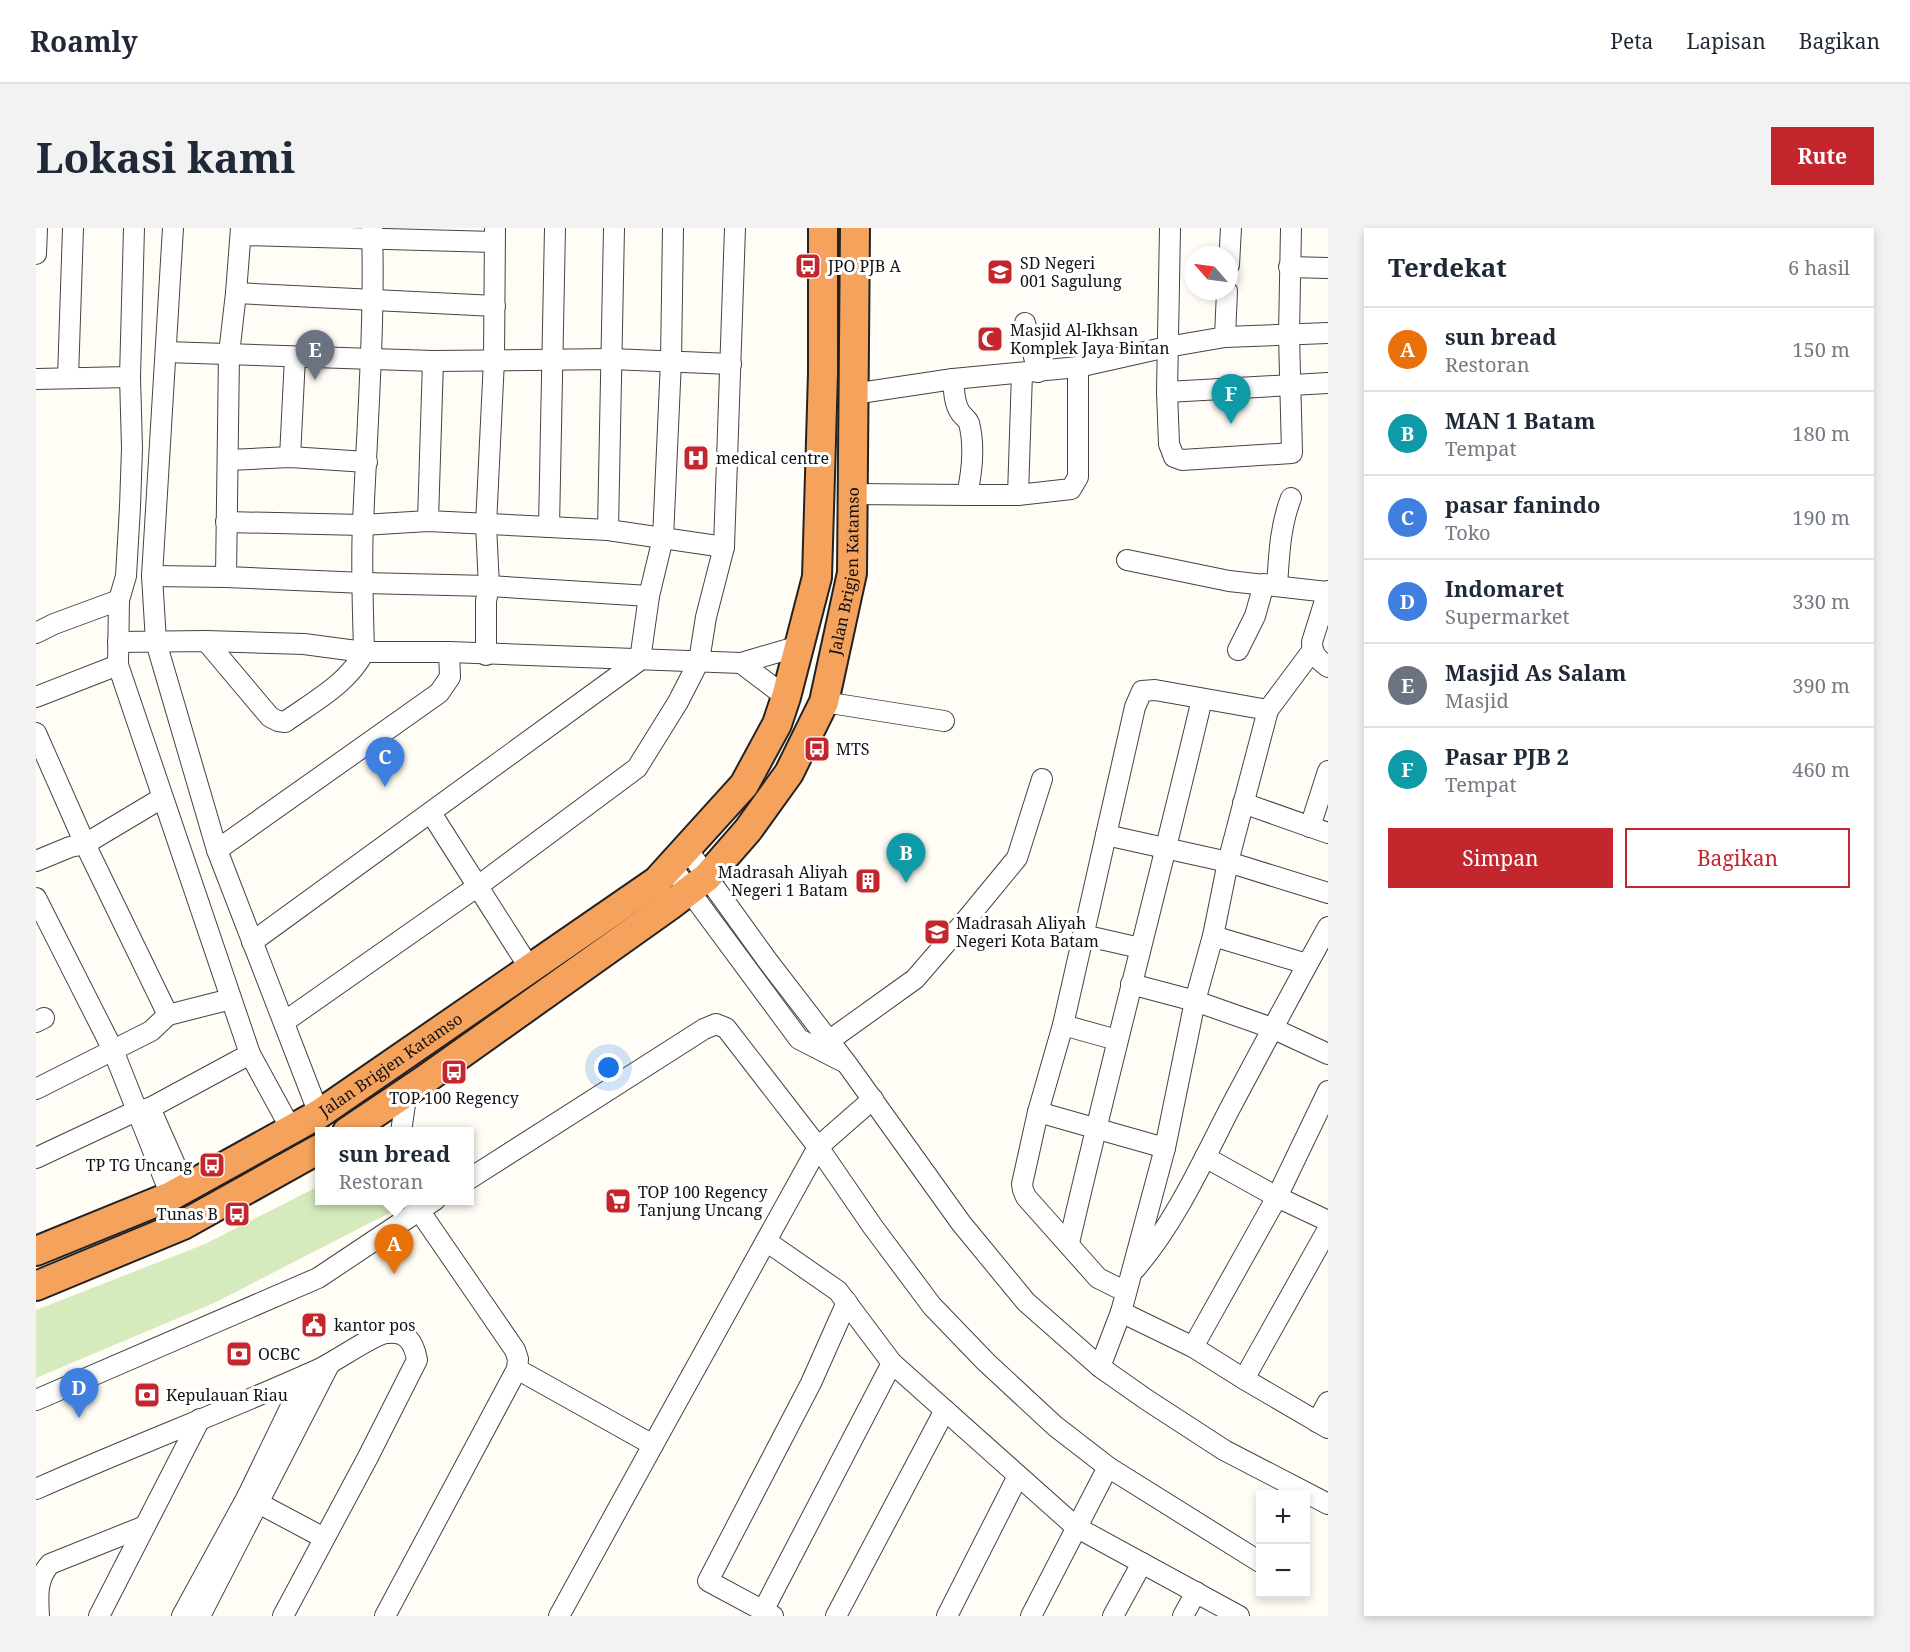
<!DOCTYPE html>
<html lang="id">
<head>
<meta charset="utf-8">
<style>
  body { margin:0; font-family:"Noto Serif",serif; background:#f2f2f3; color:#1f2937 }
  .controls { position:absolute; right:18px; bottom:18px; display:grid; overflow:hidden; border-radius:0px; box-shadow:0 3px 9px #0003 }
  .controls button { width:54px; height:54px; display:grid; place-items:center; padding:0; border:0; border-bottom:2px solid #e0e1e3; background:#fff; color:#1f2937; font:30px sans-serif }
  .compass { position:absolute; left:1148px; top:18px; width:54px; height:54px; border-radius:50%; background:#fff; box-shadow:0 3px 9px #0003; rotate:298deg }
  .you { position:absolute; left:573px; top:840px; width:21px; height:21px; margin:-15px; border:4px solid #fff; border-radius:50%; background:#1a73e8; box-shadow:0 0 0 9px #1a73e833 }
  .badge { display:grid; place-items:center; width:39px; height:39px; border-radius:50%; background:#c4262e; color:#fff; font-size:20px; font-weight:700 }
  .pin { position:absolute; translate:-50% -50px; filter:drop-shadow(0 2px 3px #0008) }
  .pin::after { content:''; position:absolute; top:32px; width:21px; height:18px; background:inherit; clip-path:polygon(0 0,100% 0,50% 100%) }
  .popup { position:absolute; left:279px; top:899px; width:159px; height:78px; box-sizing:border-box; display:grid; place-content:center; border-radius:0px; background:#fff; filter:drop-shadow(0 2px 4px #0005); font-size:20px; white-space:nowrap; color:#747a83 }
  .popup b { font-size:22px; color:#1f2937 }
  .popup::after { content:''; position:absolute; left:50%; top:100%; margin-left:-12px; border:12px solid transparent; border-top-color:#fff }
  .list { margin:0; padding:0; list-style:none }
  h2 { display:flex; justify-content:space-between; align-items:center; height:78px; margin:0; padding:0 24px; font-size:26px }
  h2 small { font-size:20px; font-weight:400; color:#747a83 }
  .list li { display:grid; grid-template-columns:39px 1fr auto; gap:18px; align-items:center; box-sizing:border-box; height:84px; padding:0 24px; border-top:2px solid #e0e1e3 }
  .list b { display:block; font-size:22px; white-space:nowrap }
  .list p { margin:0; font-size:20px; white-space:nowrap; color:#747a83 }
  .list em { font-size:20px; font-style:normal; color:#747a83 }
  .actions { display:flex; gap:12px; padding:18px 24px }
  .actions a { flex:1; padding:14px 0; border:2px solid #c4262e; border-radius:0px; text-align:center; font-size:21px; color:#c4262e }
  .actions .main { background:#c4262e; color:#fff }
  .map { position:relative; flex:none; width:1292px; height:1388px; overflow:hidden; border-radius:0px }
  header { display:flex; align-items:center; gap:36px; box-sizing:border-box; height:84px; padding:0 30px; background:#fff; border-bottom:2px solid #e0e1e3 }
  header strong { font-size:28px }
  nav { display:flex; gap:33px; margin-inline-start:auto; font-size:21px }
  .intro { display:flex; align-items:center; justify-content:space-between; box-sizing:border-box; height:144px; padding:0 36px }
  h1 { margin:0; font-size:42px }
  .button { padding:15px 27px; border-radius:0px; background:#c4262e; color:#fff; font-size:21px; font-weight:700 }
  main { display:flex; gap:36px; padding:0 36px }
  aside { flex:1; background:#fff; border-radius:0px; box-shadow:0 3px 9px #0003 }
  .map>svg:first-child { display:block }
  .green { fill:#d5ebbd }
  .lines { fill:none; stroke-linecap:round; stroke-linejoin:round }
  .minor-casing { stroke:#444; stroke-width:22 }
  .highway-casing { stroke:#222; stroke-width:32 }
  .minor { stroke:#fff; stroke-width:20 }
  .highway { stroke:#f5a25d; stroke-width:28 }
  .labels { text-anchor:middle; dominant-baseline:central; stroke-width:6; stroke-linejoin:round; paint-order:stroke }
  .poi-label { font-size:16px; fill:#111; stroke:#fff; text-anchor:start }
  .street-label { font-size:16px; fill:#111; stroke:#fff }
</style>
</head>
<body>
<header>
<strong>Roamly</strong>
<nav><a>Peta</a><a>Lapisan</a><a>Bagikan</a></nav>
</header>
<div class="intro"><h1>Lokasi kami</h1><a class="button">Rute</a></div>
<main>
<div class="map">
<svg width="1292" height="1388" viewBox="0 0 1292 1388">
  <rect width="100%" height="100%" fill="#fffdf5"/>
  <!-- green -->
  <polygon class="green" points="283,958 283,972 349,973 361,981 178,1075 0,1150 0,1082 169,1016"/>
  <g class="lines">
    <!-- minor casing -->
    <g class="minor-casing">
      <g id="minor">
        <polyline points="137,0 116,348 120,414 181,622 283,886"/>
        <polyline points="1134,0 1131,164 1133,216 1138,229 1146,232 1256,225 1253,107 1255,0"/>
        <polyline points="205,7 458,14"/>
        <polyline points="0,26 1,0"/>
        <polyline points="1193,37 1195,0"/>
        <polyline points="1253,39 1292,40"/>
        <polyline points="200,65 459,78"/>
        <polyline points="989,95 1002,144"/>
        <polyline points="1189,109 1191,63"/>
        <polyline points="130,124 397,133 575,131 695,136"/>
        <polyline points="32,150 37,0"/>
        <polyline points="0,151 94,149"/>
        <path d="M917 151C918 162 918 175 924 184 927 189 931 190 933 195 939 218 936 244 931 267H982L1035 261 1042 249V139"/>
        <polyline points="1131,164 1292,155"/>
        <polyline points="817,166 917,151 1042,139 1131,119 1189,109 1292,105"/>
        <polyline points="254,229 259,129"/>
        <polyline points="192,232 254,229 331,234"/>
        <polyline points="816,266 931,267"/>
        <polyline points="982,267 986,145"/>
        <polyline points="392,293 397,133"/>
        <polyline points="190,294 327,297 392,293 513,299 572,302 688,319"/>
        <polyline points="513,299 519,0"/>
        <polyline points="572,302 578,0"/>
        <polyline points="1091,332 1193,353 1292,364"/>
        <polyline points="116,348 190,349 328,355 453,358 613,368"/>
        <polyline points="190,349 193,126 200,65 205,0"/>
        <path d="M1241 358C1243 328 1244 298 1255 270"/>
        <path d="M1292 363 1276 414C1276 427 1282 431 1292 439"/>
        <polyline points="0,405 18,396 83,372"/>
        <path d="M170 413 234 489 242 493 249 494C277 474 313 455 328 424 327 381 325 338 327 296 331 198 339 99 336 0"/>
        <polyline points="82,414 170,413 268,416 328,424 413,424 705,435 763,418"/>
        <polyline points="1202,422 1219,388 1228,356"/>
        <polyline points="450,427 450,373 453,358 450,297 458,132 459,0"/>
        <polyline points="705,435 750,469"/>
        <polyline points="0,469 82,437"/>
        <polyline points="788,474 908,493"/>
        <polyline points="0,505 49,616 132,787"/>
        <polyline points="1207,575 1292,605"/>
        <polyline points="395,585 493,739"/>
        <polyline points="1274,599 1292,543"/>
        <polyline points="1070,607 1192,634 1292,665"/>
        <polyline points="651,621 731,732 811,836 925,995 990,1074 1064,1139 1111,1172 1188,1222 1292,1276"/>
        <polyline points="181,622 403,465 414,449 413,424"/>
        <polyline points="0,633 34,619 49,616 126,570"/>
        <polyline points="635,638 763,811 806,833"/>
        <polyline points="0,670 77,822 135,968"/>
        <polyline points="1047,707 1104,720"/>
        <polyline points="1177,708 1271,736"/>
        <polyline points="216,714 604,432 613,368 627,310 635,133 637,0"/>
        <polyline points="1095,756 1159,773 1236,800 1292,826"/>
        <polyline points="0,794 8,790"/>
        <polyline points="248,794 442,658 601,540 642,474 663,433 670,389 688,319 699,0"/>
        <polyline points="1027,797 1081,812"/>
        <polyline points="794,812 879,751 930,692 981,630 1006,551"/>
        <polyline points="214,826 255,901"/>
        <polyline points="0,861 115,803 132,787 195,771"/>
        <polyline points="114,880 149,959"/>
        <polyline points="1002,884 1129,920"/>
        <polyline points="365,904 369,876 381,860"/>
        <polyline points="1169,929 1241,969 1292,993"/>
        <polyline points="0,930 100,883 114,880 214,826 82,437 83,372 90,348 94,279 96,220 94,149 98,0"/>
        <polyline points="433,951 668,801 680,796 690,800 782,919 837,999 896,1078 950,1134 1019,1198 1072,1239 1224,1334"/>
        <polyline points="730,1013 802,1063 856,1135 1040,1299 1203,1388"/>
        <path d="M1033 1015C1075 833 1123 653 1166 471"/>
        <path d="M1099 1041C1138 996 1165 937 1192 884 1225 822 1258 760 1292 699"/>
        <polyline points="1090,1060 1080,1059 1062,1050 990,969 987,962 986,956 1002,884 1027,797 1099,479 1106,463 1119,462 1232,482"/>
        <polyline points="1085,1084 1157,1119 1208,1151 1292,1200"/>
        <polyline points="1157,1119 1241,969 1292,863"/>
        <polyline points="1064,1139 1085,1084 1129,920 1159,773 1177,708 1192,634 1232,482 1276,423"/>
        <polyline points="481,1141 617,1217 782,919 837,871"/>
        <polyline points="1208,1151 1292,1001"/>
        <polyline points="0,1172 282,1050 399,972"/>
        <polyline points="1281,1194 1292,1174"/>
        <path d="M0 1261C94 1219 190 1183 283 1141 299 1134 339 1105 352 1105 371 1103 378 1115 381 1132L332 1229 247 1388"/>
        <polyline points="211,1269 288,1310"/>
        <polyline points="727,1383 856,1135"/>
        <path d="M3 1388C2 1368 0 1352 14 1336L109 1298"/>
        <polyline points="63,1388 164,1191"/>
        <polyline points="146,1388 211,1269 270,1147"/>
        <polyline points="164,1388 293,1137"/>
        <polyline points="349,1388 481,1141 482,1131 479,1122 376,972"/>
        <polyline points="523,1388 617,1217"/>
        <polyline points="737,1388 672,1353 775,1155 811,1074"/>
        <polyline points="800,1388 909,1182"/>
        <polyline points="911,1388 982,1248"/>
        <polyline points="995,1388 1072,1239"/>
        <polyline points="1077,1388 1106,1335"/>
        <polyline points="1147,1388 1160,1364"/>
      </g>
    </g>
    <!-- highway casing -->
    <g class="highway-casing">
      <g id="highway">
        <path id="s1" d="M311 904 387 853 633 678 671 649 712 602 753 545 788 474 816 345 819 0"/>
        <path id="s2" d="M0 1023 135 968 283 886 621 653 708 557 741 496 750 469 781 349 787 145V0"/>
        <polyline points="0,1058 147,997 283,921"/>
      </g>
    </g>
    <!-- minor -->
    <use href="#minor" class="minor"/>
    <!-- highway -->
    <use href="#highway" class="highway"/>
  </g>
  <!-- icons -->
  <defs>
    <g id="bus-square" transform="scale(1.35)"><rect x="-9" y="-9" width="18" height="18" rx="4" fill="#c4262e" stroke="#fff"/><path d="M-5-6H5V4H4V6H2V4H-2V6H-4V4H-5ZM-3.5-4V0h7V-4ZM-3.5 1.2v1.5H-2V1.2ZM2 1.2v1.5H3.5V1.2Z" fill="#fff"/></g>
    <g id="university-square" transform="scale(1.35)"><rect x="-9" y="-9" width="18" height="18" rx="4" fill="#c4262e" stroke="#fff"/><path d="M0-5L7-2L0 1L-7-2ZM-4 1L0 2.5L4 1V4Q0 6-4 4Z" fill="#fff"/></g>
    <g id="mosque-square" transform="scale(1.35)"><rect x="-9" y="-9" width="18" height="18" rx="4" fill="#c4262e" stroke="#fff"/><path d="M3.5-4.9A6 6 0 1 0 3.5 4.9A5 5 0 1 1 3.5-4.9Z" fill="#fff"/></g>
    <g id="hospital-square" transform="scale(1.35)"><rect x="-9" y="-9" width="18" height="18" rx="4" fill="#c4262e" stroke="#fff"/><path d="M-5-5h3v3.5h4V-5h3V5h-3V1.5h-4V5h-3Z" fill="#fff"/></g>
    <g id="building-square" transform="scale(1.35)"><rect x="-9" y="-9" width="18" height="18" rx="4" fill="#c4262e" stroke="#fff"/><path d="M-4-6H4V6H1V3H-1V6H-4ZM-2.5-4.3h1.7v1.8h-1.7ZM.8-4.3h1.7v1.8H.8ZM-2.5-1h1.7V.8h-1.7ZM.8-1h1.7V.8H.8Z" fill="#fff"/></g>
    <g id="school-square" transform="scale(1.35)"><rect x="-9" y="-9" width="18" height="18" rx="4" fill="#c4262e" stroke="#fff"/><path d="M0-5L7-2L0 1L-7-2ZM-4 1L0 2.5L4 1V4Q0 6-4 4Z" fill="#fff"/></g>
    <g id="supermarket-square" transform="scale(1.35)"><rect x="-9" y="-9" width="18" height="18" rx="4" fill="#c4262e" stroke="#fff"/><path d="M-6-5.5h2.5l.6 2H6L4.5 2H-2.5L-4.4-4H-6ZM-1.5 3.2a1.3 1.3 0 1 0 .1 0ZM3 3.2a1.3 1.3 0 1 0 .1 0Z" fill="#fff"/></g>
    <g id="civic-square" transform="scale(1.35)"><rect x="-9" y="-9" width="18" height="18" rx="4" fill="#c4262e" stroke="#fff"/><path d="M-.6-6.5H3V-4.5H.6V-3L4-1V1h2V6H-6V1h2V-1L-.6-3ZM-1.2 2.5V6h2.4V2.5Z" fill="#fff"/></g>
    <g id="bank-square" transform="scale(1.35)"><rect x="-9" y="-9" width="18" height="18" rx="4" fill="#c4262e" stroke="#fff"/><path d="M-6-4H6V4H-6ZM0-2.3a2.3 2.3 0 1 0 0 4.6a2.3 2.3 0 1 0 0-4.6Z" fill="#fff"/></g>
  </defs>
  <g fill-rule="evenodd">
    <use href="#bus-square" x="772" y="38"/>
    <use href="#university-square" x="964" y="44"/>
    <use href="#mosque-square" x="954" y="111"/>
    <use href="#hospital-square" x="660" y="230"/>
    <use href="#bus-square" x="781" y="521"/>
    <use href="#building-square" x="832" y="653"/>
    <use href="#school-square" x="901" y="704"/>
    <use href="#bus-square" x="418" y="844"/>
    <use href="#bus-square" x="176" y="937"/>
    <use href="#supermarket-square" x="582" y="973"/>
    <use href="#bus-square" x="201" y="986"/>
    <use href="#civic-square" x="278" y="1097"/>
    <use href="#bank-square" x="203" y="1126"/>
    <use href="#bank-square" x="111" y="1167"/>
  </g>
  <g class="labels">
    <!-- poi labels -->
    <g class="poi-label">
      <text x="984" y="35">SD Negeri<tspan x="984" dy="18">001 Sagulung</tspan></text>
      <text x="792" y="38">JPO PJB A</text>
      <text x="974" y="102">Masjid Al-Ikhsan<tspan x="974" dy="18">Komplek Jaya Bintan</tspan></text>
      <text x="680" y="230">medical centre</text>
      <text x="800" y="521">MTS</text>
      <text x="812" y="644" text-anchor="end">Madrasah Aliyah<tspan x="812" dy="18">Negeri 1 Batam</tspan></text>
      <text x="920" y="695">Madrasah Aliyah<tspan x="920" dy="18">Negeri Kota Batam</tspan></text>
      <text x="418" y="870" text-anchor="middle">TOP 100 Regency</text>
      <text x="156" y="937" text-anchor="end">TP TG Uncang</text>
      <text x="602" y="964">TOP 100 Regency<tspan x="602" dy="18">Tanjung Uncang</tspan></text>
      <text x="182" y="986" text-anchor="end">Tunas B</text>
      <text x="298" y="1097">kantor pos</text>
      <text x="222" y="1126">OCBC</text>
      <text x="130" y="1167">Kepulauan Riau</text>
    </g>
    <!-- street labels -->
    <g class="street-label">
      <text stroke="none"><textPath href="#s1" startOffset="786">Jalan Brigjen Katamso</textPath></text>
      <text stroke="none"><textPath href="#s2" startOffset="402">Jalan Brigjen Katamso</textPath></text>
    </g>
  </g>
</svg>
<div class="controls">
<button>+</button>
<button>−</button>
</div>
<svg class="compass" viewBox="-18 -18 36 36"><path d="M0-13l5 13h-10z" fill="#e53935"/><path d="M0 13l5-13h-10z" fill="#747a83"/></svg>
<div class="you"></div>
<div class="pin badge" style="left:358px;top:1046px;background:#e8710a">A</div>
<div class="popup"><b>sun bread</b>Restoran</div>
<div class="pin badge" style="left:870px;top:655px;background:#0f9aa8">B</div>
<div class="pin badge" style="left:349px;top:559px;background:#3f7fe0">C</div>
<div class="pin badge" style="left:43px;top:1190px;background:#3f7fe0">D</div>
<div class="pin badge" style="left:279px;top:152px;background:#6b7280">E</div>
<div class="pin badge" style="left:1195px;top:196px;background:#0f9aa8">F</div>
</div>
<aside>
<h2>Terdekat<small>6 hasil</small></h2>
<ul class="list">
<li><span class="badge" style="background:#e8710a">A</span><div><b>sun bread</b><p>Restoran</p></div><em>150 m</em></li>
<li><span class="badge" style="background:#0f9aa8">B</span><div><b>MAN 1 Batam</b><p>Tempat</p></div><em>180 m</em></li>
<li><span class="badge" style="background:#3f7fe0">C</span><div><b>pasar fanindo</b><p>Toko</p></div><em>190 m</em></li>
<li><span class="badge" style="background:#3f7fe0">D</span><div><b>Indomaret</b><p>Supermarket</p></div><em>330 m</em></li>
<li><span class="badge" style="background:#6b7280">E</span><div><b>Masjid As Salam</b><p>Masjid</p></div><em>390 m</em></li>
<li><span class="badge" style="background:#0f9aa8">F</span><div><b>Pasar PJB 2</b><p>Tempat</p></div><em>460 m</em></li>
</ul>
<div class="actions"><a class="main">Simpan</a><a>Bagikan</a></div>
</aside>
</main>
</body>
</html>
